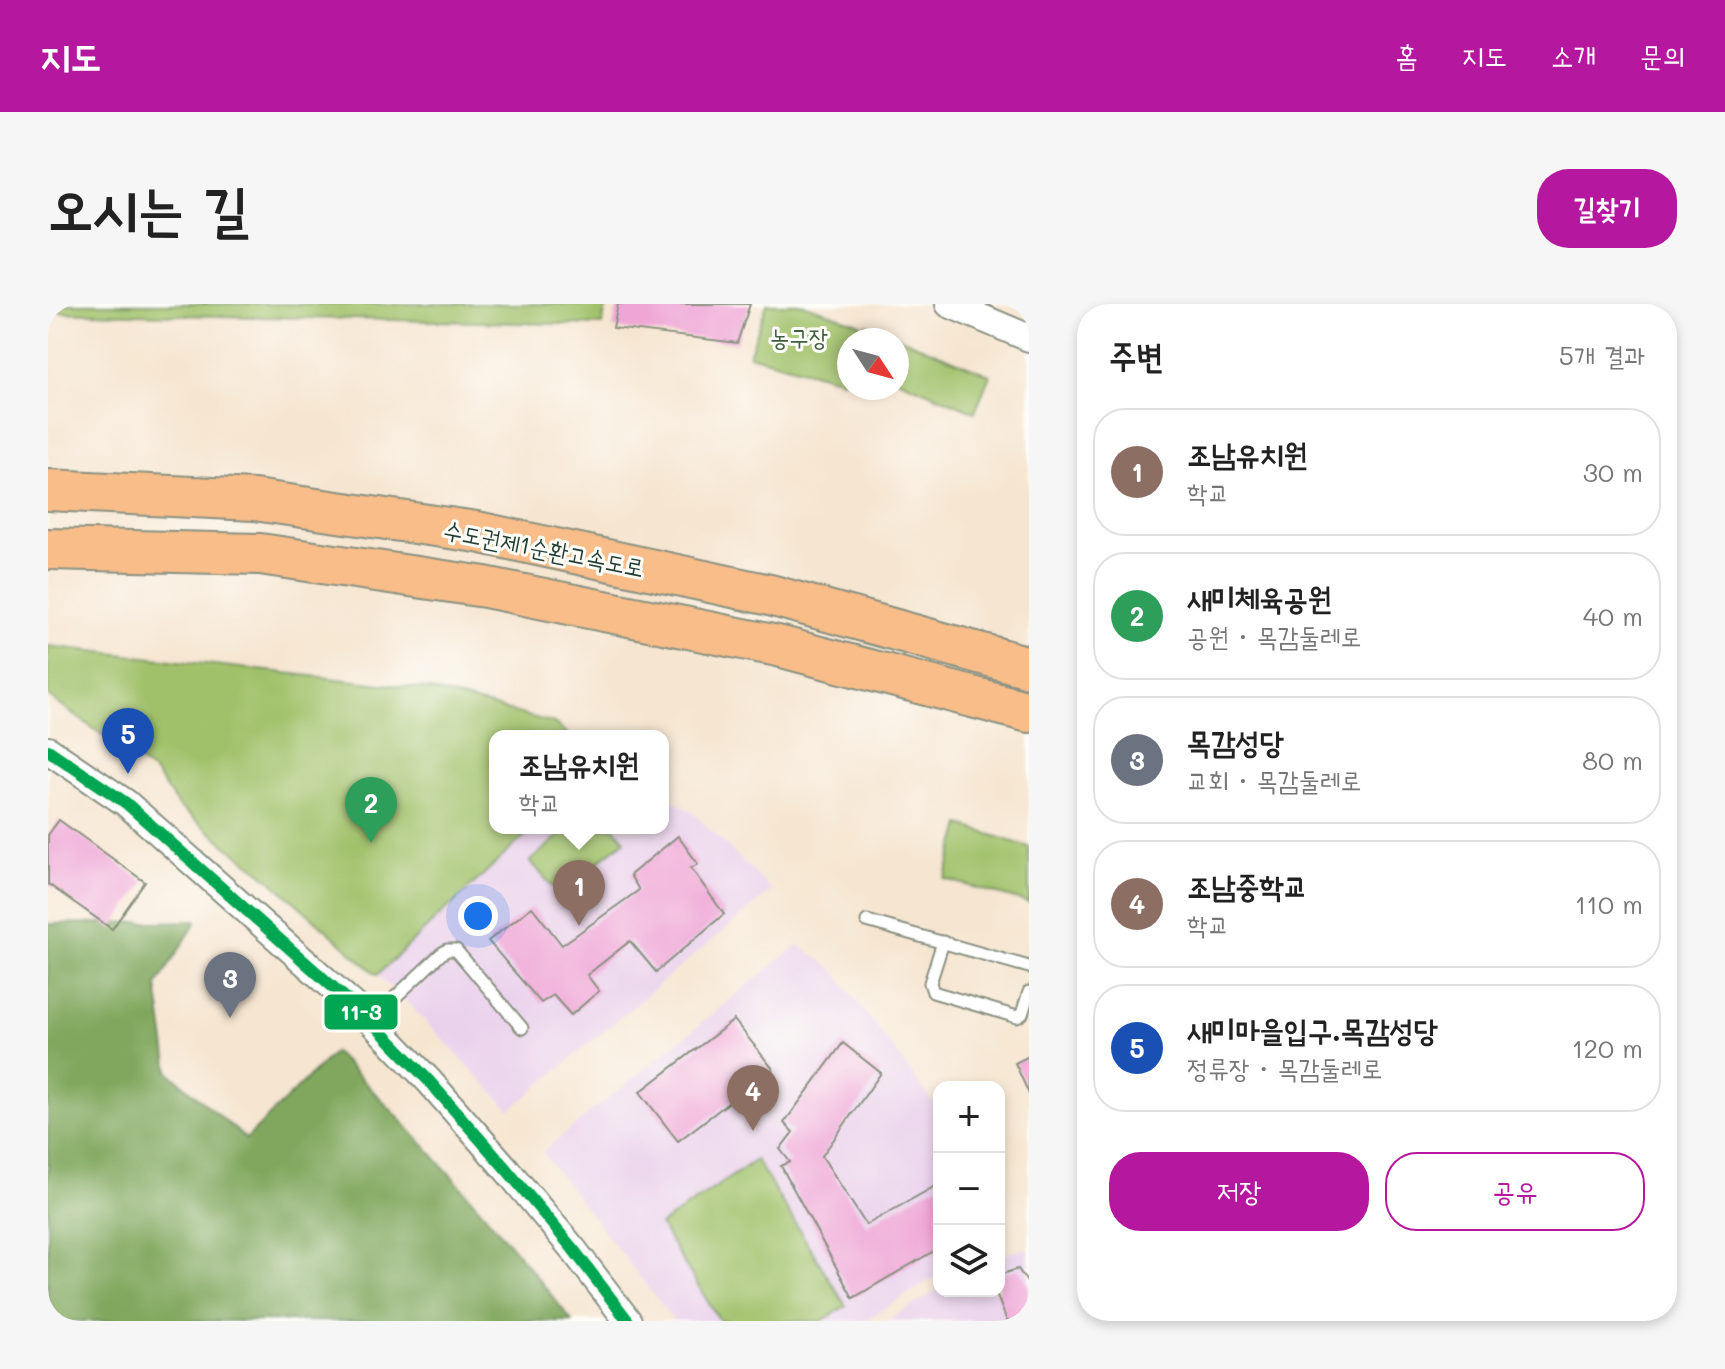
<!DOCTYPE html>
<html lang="ko">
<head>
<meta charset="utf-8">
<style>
  body { margin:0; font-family:Mali,"Poor Story",sans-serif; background:#f6f6f6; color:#222 }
  .controls { position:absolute; right:24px; bottom:24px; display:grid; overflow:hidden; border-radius:16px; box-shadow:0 4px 12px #0003 }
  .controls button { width:72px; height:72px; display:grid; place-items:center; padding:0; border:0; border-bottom:2px solid #e0e0e0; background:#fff; color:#222; font:40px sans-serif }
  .compass { position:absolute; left:789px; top:24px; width:72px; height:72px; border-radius:50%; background:#fff; box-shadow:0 4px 12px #0003; rotate:126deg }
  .you { position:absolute; left:430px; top:612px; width:28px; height:28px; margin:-20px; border:6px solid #fff; border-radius:50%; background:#1a73e8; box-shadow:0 0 0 12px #1a73e833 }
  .badge { display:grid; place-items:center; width:52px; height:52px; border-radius:50%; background:#b5179e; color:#fff; font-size:26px; font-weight:700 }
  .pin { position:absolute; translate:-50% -66px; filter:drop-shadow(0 2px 4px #0008) }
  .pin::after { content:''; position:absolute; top:42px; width:28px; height:24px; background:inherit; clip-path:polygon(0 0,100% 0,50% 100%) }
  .popup { position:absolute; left:441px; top:426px; width:180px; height:104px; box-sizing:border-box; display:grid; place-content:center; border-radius:16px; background:#fff; filter:drop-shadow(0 2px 6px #0005); font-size:26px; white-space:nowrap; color:#767676 }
  .popup b { font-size:30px; color:#222 }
  .popup::after { content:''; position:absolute; left:50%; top:100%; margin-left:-16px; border:16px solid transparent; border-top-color:#fff }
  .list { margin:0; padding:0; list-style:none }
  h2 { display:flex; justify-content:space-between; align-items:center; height:104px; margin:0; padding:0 32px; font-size:34px }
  h2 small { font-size:26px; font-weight:400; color:#767676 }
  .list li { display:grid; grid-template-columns:52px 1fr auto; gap:24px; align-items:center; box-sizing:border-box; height:128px; margin:0 16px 16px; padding:0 16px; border:2px solid #e0e0e0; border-radius:32px }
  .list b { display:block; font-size:30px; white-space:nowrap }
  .list p { margin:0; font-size:26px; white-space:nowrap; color:#767676 }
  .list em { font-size:26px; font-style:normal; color:#767676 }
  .actions { display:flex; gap:16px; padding:24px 32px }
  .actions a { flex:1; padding:18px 0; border:2px solid #b5179e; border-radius:32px; text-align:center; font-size:28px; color:#b5179e }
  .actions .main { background:#b5179e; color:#fff }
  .icon { flex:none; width:44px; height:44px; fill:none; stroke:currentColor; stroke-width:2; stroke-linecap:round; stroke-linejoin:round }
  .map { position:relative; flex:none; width:981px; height:1017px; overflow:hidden; border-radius:32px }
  header { display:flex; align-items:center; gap:48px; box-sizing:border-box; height:112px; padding:0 40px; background:#b5179e; color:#fff }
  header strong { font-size:38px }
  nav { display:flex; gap:44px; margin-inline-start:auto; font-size:28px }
  .intro { display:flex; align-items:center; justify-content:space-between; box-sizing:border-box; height:192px; padding:0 48px }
  h1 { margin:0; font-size:56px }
  .button { padding:20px 36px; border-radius:32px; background:#b5179e; color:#fff; font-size:28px; font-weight:700 }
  main { display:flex; gap:48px; padding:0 48px }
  aside { flex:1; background:#fff; border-radius:32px; box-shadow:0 4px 12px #0003 }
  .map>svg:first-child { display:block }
  .built { fill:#ead1ec }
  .green { fill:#a0c169; stroke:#607f4e; stroke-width:2 }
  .forest { fill:#80a75d; stroke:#507248; stroke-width:2 }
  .building { fill:#efa6d7 }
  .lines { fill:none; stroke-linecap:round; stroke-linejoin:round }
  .service-casing { stroke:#8a9182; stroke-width:15 }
  .tertiary-casing { stroke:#8a9182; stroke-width:30 }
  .motorway-casing { stroke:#8a9182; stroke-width:44 }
  .service { stroke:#fff; stroke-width:11 }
  .tertiary { stroke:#fff; stroke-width:26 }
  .motorway { stroke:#f8bd89; stroke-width:40 }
  .bus-1-casing { stroke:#fdfcf7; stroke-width:18 }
  .bus-1 { stroke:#00a651; stroke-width:12 }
  .labels { text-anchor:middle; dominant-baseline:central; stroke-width:6; stroke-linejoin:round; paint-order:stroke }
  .park-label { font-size:24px; fill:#3f5e41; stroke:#fdfcf7 }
  .street-label { font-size:24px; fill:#1f3d34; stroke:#fdfcf7 }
  .line-badge { stroke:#fdfcf7; stroke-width:3 }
  .badge-label { font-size:22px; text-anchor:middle; font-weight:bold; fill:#fff }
</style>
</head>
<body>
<header>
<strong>지도</strong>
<nav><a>홈</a><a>지도</a><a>소개</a><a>문의</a></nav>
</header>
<div class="intro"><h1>오시는 길</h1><a class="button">길찾기</a></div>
<main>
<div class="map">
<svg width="981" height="1017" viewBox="0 0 981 1017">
  <rect width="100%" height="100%" fill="#fdfcf7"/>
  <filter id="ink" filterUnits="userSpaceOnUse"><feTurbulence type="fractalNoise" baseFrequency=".0125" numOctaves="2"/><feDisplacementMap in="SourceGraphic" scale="16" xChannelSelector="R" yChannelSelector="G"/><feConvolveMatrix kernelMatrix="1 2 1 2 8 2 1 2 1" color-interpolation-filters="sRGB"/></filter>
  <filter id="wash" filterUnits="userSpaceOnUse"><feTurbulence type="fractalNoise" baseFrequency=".006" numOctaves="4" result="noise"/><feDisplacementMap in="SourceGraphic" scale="32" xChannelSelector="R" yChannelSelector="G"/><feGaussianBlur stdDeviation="1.8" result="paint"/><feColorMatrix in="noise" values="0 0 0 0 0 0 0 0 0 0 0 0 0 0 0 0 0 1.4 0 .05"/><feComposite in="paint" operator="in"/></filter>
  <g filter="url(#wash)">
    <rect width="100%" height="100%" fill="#f6e5d0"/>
    <!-- built -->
    <g class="built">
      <polygon points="615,491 643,507 724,586 462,806 361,700 329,671 485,524 615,524"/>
      <polygon points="750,641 784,664 891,806 891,971 816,1017 626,1017 494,848"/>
      <polygon points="977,944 981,949 981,1017 839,1017 891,985 951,987 951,952"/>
    </g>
    <!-- green -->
    <g class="green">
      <polygon points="0,0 559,0 554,21 0,8"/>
      <polygon points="719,0 755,0 813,20 808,36 801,36 801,56 794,76 701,51"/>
      <polygon points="818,20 942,71 927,108 849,75 849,36 812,36"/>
      <polygon points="0,342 378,385 506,419 522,432 447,432 447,524 485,524 329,671 221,575 131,503 106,468 0,392"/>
      <polygon points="913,521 981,543 981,599 897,575"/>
      <polygon points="520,524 567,524 577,536 511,590 482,557"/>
      <polygon points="708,856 798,1002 774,1017 672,1017 612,921"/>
    </g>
    <!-- forest -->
    <path class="forest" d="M149 617 109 681 121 768 198 835 286 748C372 831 450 923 524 1017H0V620Z"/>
    <g id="blocks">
      <!-- building -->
      <g class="building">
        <polygon points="570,0 702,0 689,39 565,24"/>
        <polygon points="11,516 97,578 64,625 0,580 0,531"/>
        <polygon points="630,532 650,560 643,564 676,610 608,668 582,637 539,671 551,687 523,711 505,691 493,699 440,637 484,603 514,641 591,586 582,571"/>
        <polygon points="686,716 725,765 630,837 592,788"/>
        <polygon points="795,739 833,769 774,852 818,921 891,880 891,944 805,994 733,862 742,858 732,845 745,828 736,819"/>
        <polygon points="981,752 981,790 967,759"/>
        <polygon points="970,965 981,981 981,1017 959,1017 947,987 951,987 951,971"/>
      </g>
    </g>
  </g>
  <g filter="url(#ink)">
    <use href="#blocks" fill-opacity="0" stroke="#8a9182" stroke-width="2"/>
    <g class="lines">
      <!-- service casing -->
      <g class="service-casing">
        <g id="service">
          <polyline points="819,617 981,663"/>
          <polyline points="895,638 882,679 885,688 969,713 974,710 981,688"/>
          <polyline points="323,716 393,650 399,646 408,646 474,724"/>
        </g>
      </g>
      <!-- tertiary casing -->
      <g class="tertiary-casing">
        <g id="tertiary">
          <polyline points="901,0 981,34"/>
          <polyline points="0,446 78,499 322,716 381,777 459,866 525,945 580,1017"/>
        </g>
      </g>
      <!-- motorway casing -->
      <g class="motorway-casing">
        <g id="motorway">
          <polyline points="0,186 206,196 429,228 722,291 981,363"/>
          <polyline points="0,245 212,250 437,283 730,342 981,408"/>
        </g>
      </g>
      <!-- service -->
      <use href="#service" class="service"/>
      <!-- tertiary -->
      <use href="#tertiary" class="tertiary"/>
      <!-- motorway -->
      <use href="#motorway" class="motorway"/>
      <!-- bus-1 casing -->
      <g class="bus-1-casing">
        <polyline id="bus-1" points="0,446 78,499 322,716 381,777 459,866 525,945 580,1017"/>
      </g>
      <!-- bus-1 -->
      <use href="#bus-1" class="bus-1"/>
    </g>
  </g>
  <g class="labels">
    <!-- park labels -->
    <g class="park-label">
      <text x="751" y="32">농구장</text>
    </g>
    <!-- street labels -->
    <g class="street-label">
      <text transform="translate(496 244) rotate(11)">수도권제1순환고속도로</text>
    </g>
  </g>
  <rect class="line-badge" x="275" y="689" width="76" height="38" rx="8" fill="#00a651"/>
  <g class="badge-label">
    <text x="313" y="716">11-3</text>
  </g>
</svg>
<div class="controls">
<button>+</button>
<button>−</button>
<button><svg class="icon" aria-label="layers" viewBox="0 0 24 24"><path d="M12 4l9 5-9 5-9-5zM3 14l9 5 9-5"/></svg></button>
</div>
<svg class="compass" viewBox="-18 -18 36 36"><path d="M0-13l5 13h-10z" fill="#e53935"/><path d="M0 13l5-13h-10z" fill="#767676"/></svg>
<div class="you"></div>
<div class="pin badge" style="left:531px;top:622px;background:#8d6e63">1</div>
<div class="popup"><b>조남유치원</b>학교</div>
<div class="pin badge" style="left:323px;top:539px;background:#2e9e5b">2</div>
<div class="pin badge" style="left:182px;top:714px;background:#6b7280">3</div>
<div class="pin badge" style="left:705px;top:827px;background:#8d6e63">4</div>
<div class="pin badge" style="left:80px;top:470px;background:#1a4fb4">5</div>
</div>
<aside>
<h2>주변<small>5개 결과</small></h2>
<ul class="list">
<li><span class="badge" style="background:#8d6e63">1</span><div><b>조남유치원</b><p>학교</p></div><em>30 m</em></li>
<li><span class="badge" style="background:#2e9e5b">2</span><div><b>새미체육공원</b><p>공원 · 목감둘레로</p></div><em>40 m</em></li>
<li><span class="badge" style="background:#6b7280">3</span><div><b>목감성당</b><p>교회 · 목감둘레로</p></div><em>80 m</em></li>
<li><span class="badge" style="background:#8d6e63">4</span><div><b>조남중학교</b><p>학교</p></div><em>110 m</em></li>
<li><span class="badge" style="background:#1a4fb4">5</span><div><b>새미마을입구.목감성당</b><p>정류장 · 목감둘레로</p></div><em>120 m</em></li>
</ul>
<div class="actions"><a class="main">저장</a><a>공유</a></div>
</aside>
</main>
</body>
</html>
